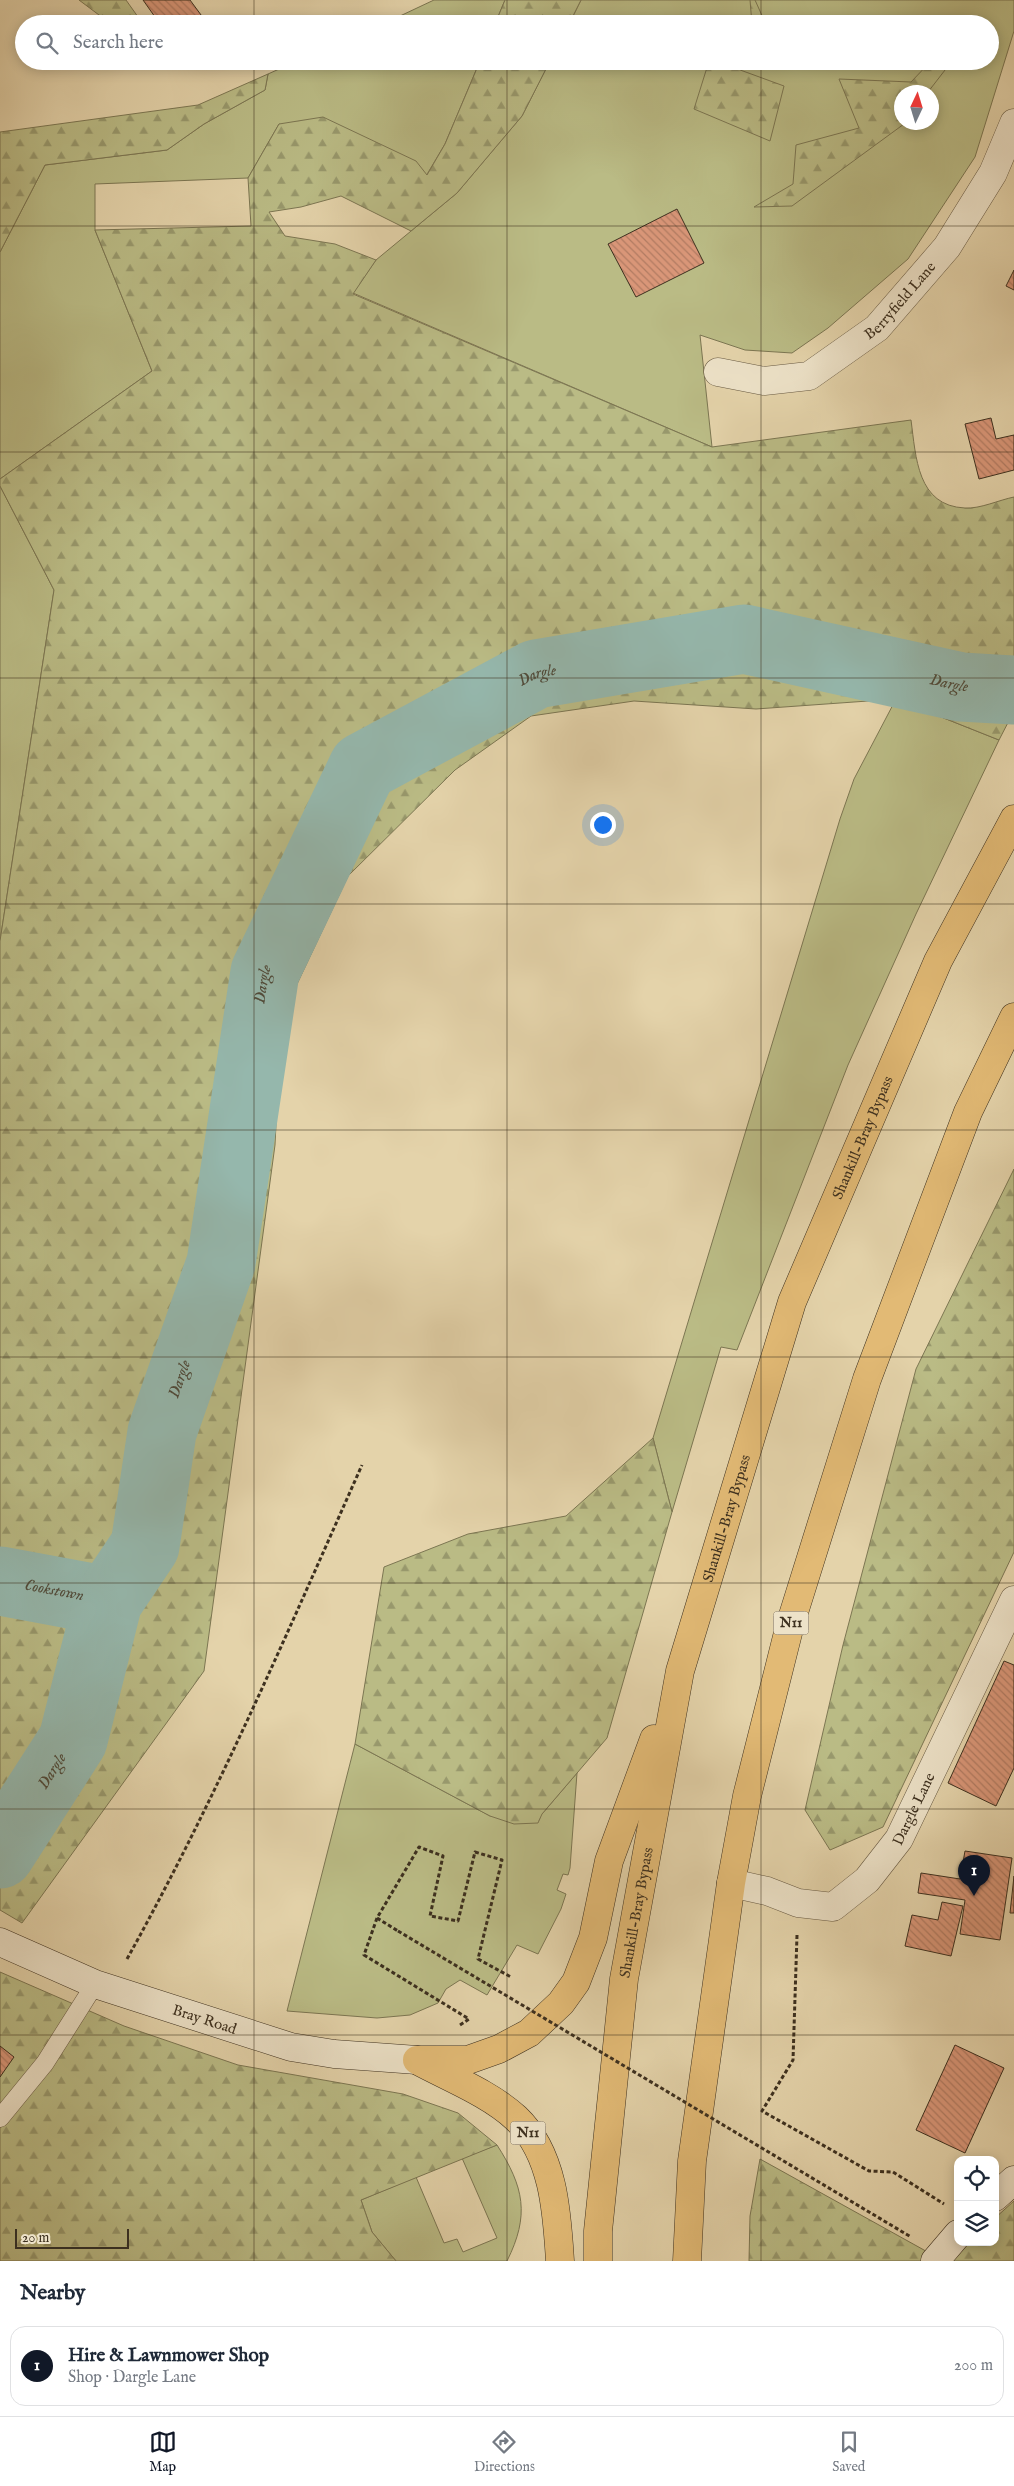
<!DOCTYPE html>
<html lang="en">
<head>
<meta charset="utf-8">
<style>
  body { margin:0; font-family:"IM FELL English",serif; background:#f2f2f3; color:#1f2937 }
  .controls { position:absolute; right:15px; bottom:15px; display:grid; overflow:hidden; border-radius:10px; box-shadow:0 2px 12px #0003 }
  .controls button { width:45px; height:45px; display:grid; place-items:center; padding:0; border:0; border-bottom:1px solid #e0e1e3; background:#fff; color:#1f2937; font:25px sans-serif }
  .compass { position:absolute; left:894px; top:85px; width:45px; height:45px; border-radius:50%; background:#fff; box-shadow:0 2px 12px #0003; rotate:4deg }
  .scale { position:absolute; left:15px; bottom:12px; width:114px; box-sizing:border-box; padding-left:5px; border:2px solid #3d301f; border-top:0; font-size:14px; line-height:18px; white-space:nowrap; color:#3d301f; -webkit-text-stroke:4px #ede2c8; paint-order:stroke }
  .you { position:absolute; left:602px; top:824px; width:18px; height:18px; margin:-12px; border:4px solid #fff; border-radius:50%; background:#1a73e8; box-shadow:0 0 0 8px #1a73e833 }
  .badge { display:grid; place-items:center; width:32px; height:32px; border-radius:50%; background:#111827; color:#fff; font-size:16px; font-weight:700 }
  .pin { position:absolute; translate:-50% -41px; filter:drop-shadow(0 1px 2px #0008) }
  .pin::after { content:''; position:absolute; top:26px; width:18px; height:15px; background:inherit; clip-path:polygon(0 0,100% 0,50% 100%) }
  .list { margin:0; padding:0; list-style:none }
  h2 { display:flex; justify-content:space-between; align-items:center; height:65px; margin:0; padding:0 20px; font-size:21px }
  h2 small { font-size:16px; font-weight:400; color:#747a83 }
  .list li { display:grid; grid-template-columns:32px 1fr auto; gap:15px; align-items:center; box-sizing:border-box; height:80px; margin:0 10px 10px; padding:0 10px; border:1px solid #e0e1e3; border-radius:15px }
  .list b { display:block; font-size:19px; white-space:nowrap }
  .list p { margin:0; font-size:16px; white-space:nowrap; color:#747a83 }
  .list em { font-size:16px; font-style:normal; color:#747a83 }
  .icon { flex:none; width:28px; height:28px; fill:none; stroke:currentColor; stroke-width:2; stroke-linecap:round; stroke-linejoin:round }
  .map { position:relative; flex:none; width:1014px; height:2261px; overflow:hidden }
  .search { position:absolute; background:#fff; box-shadow:0 2px 12px #0003; left:15px; right:15px; top:15px; height:55px; display:flex; align-items:center; gap:12px; box-sizing:border-box; padding:0 18px; border-radius:28px; color:#747a83; font-size:19px }
  .sheet { height:155px; background:#fff }
  nav { display:flex; justify-content:space-around; align-items:center; box-sizing:border-box; height:70px; border-top:1px solid #e0e1e3; background:#fff; font-size:14px; color:#747a83 }
  nav a { display:grid; justify-items:center; gap:2px }
  nav .on { color:#111827 }
  .map>svg:first-child { display:block }
  .grass { fill:#babb85; stroke:#7c7652; fill-rule:evenodd }
  .forest { fill:url(#forest-firs); stroke:#7c7652 }
  .lines { fill:none; stroke-linecap:round; stroke-linejoin:round }
  .river { stroke:#95b7ac; stroke-width:69 }
  .building { fill:url(#building-back-hatch); stroke:#3d301f }
  .lane-casing { stroke:#675942; stroke-width:19 }
  .street-casing { stroke:#675942; stroke-width:29 }
  .secondary-casing { stroke:#3d301f; stroke-width:29 }
  .highway-casing { stroke:#3d301f; stroke-width:29 }
  .path { stroke:#3d301f; stroke-width:3; stroke-dasharray:4 2.5; stroke-linecap:butt }
  .lane { stroke:#ede2c8; stroke-width:18 }
  .street { stroke:#ede2c8; stroke-width:28 }
  .secondary { stroke:#ede2c8; stroke-width:28 }
  .highway { stroke:#e2ba75; stroke-width:28 }
  .path-bridge { stroke:#3d301f; stroke-width:3; stroke-dasharray:4 2.5; stroke-linecap:butt }
  .grid { fill:none; stroke:#3d301f; stroke-width:1; stroke-opacity:0.55 }
  .labels { text-anchor:middle; dominant-baseline:central; stroke-width:4; stroke-linejoin:round; paint-order:stroke }
  .shield { fill:#ede2c8; stroke:#726552; stroke-width:1 }
  .shield-label { font-size:14px; font-weight:bold; fill:#3d301f }
  .street-label { font-size:15px; fill:#3d301f; stroke:#ede2c8 }
  .water-label { font-size:16px; font-style:italic; fill:#4f4b3b; stroke:#ede2c8 }
</style>
</head>
<body>
<div class="map">
<svg width="1014" height="2261" viewBox="0 0 1014 2261">
  <defs>
    <pattern id="forest-firs" width="22" height="20" patternUnits="userSpaceOnUse" patternTransform="scale(1.25)"><rect width="22" height="20" fill="#babb85"/><path d="M5 1l3.5 6h-7zM16 11l3.5 6h-7z" fill="#98986c"/></pattern>
    <pattern id="building-back-hatch" width="6" height="6" patternUnits="userSpaceOnUse" patternTransform="scale(1.25)"><rect width="6" height="6" fill="#d99678"/><path d="M-1 5l2 2M0 0l6 6M5-1l2 2" fill="none" stroke="#b17b62"/></pattern>
  </defs>
  <rect width="100%" height="100%" fill="#e4d3aa"/>
  <filter id="stains"><feTurbulence type="fractalNoise" baseFrequency=".004" numOctaves="4"/><feColorMatrix values="0 0 0 0 .2 0 0 0 0 .09 0 0 0 0 .02 0 0 0 .5 -.17"/></filter>
  <radialGradient id="worn" r=".72"><stop offset=".6" stop-color="#630" stop-opacity="0"/><stop offset="1" stop-color="#630" stop-opacity=".3"/></radialGradient>
  <!-- grass -->
  <g class="grass">
    <polygon points="434,0 505,0 495,24 383,24"/>
    <path d="M581 0H1014V31L975 157 908 259 828 328 792 353 745 350 700 335 712 447 353 293 376 260 457 193 522 116 550 61H990V24H569ZM902 92H932V122H902Z"/>
    <polygon points="297,61 480,61 445,144 426,176 279,124 248,178 95,184 95,230 152,371 0,479 0,252 45,165 167,150 204,124 265,90 268,74"/>
    <polygon points="0,486 54,590 0,941"/>
    <polygon points="896,699 999,740 916,914 848,1065 737,1350 721,1347 672,1512 653,1438 840,819 854,779"/>
    <polygon points="355,1744 490,1816 542,1814 577,1773 570,1868 568,1875 563,1874 557,1890 566,1894 561,1909 538,1954 517,1945 487,1995 460,1980 446,1989 438,2003 410,2015 377,2018 287,2011"/>
    <path d="M497 2145C524 2187 530 2215 507 2261H396L372 2232 361 2200 416 2177 444 2243 457 2239 463 2252 497 2238 462 2158Z"/>
  </g>
  <!-- forest -->
  <g class="forest">
    <polygon points="79,0 126,0 143,24 111,24"/>
    <polygon points="505,0 581,0 569,24 495,24"/>
    <polygon points="750,0 755,0 764,20 779,24 752,24"/>
    <path d="M480 61H550L522 116 457 193 411 231 341 196 301 207 269 212 285 236 335 244 376 260 353 294 712 447 911 420C916 457 917 506 965 508 980 509 999 500 1014 497V711L999 740 896 699 756 709 634 701 531 716 455 770 348 876 281 1018 275 1145 204 1671 22 1923 0 1910V941L54 590 0 486V479L152 371 95 230 251 226 248 178 279 124 323 117 416 161 427 175 445 144Z"/>
    <polygon points="709,61 739,61 732,67 784,86 770,141 694,109"/>
    <polygon points="931,61 952,61 928,92 902,92 902,122 905,123 904,124 792,206 754,207 793,184 796,145 859,128 839,79 911,82"/>
    <polygon points="268,74 265,90 204,124 167,150 45,165 0,252 0,132 198,105"/>
    <polygon points="1014,1169 1014,1552 883,1827 830,1850 805,1810 843,1645 916,1369"/>
    <polygon points="653,1438 672,1512 607,1738 542,1814 538,1823 514,1824 490,1816 355,1744 384,1567 468,1534 566,1516"/>
    <polygon points="0,1972 124,2026 238,2065 403,2094 458,2113 497,2145 361,2200 372,2232 396,2261 0,2261"/>
    <polygon points="760,2159 924,2250 939,2261 749,2261 750,2216"/>
    <polygon points="1014,2201 1014,2261 950,2261 969,2242 995,2242 995,2218"/>
  </g>
  <g class="lines">
    <!-- river -->
    <g class="river">
      <path id="s1" d="M0 1581 108 1601"/>
      <path id="s2" d="M0 1854 73 1740 108 1601 145 1546 162 1432 221 1263 265 972 363 767 536 674 744 639 961 687 1014 690"/>
    </g>
  </g>
  <!-- building -->
  <g class="building">
    <polygon points="143,0 190,0 204,19 198,24 160,24"/>
    <polygon points="677,209 704,263 636,297 608,244"/>
    <polygon points="1014,270 1014,290 1006,286"/>
    <polygon points="991,418 996,439 1014,435 1014,470 979,479 965,424"/>
    <polygon points="1004,1661 1014,1665 1014,1768 996,1806 948,1783"/>
    <polygon points="965,1851 1012,1858 1000,1940 960,1934 965,1900 918,1893 921,1873 960,1879"/>
    <polygon points="1014,1876 1014,1913 1010,1913"/>
    <polygon points="942,1902 963,1906 951,1956 905,1946 912,1915 938,1920"/>
    <polygon points="955,2045 1004,2068 965,2153 916,2130"/>
    <polygon points="0,2046 14,2057 0,2077"/>
  </g>
  <g class="lines">
    <!-- lane casing -->
    <g class="lane-casing">
      <polyline id="lane" points="0,2118 45,2063 95,1984"/>
    </g>
    <!-- street casing -->
    <g class="street-casing">
      <g id="street">
        <path id="s3" d="M718 372 764 381 809 376 877 328 947 247 993 173 1014 123"/>
        <path id="s4" d="M731 1883 767 1891 798 1903 833 1907 867 1880 899 1839 1014 1600"/>
      </g>
    </g>
    <!-- secondary casing -->
    <g class="secondary-casing">
      <g id="secondary">
        <path id="s5" d="M0 1942 95 1984 291 2047 334 2054 417 2060"/>
        <polyline points="995,2197 1014,2180"/>
        <polyline points="935,2261 958,2234"/>
      </g>
    </g>
    <!-- highway casing -->
    <g class="highway-casing">
      <g id="highway">
        <polyline points="417,2060 468,2060 499,2049 529,2033 561,2003 576,1982 593,1938 609,1861 654,1739"/>
        <path d="M420 2062C452 2079 490 2094 516 2118 554 2154 557 2213 560 2261"/>
        <path id="s6" d="M598 2261V2231L624 1979 680 1671 792 1302 938 961 1014 819"/>
        <polyline points="687,2261 692,2161 731,1883 747,1796 790,1625 867,1379 968,1112 1014,1017"/>
      </g>
    </g>
    <!-- path -->
    <g class="path">
      <polyline points="377,1918 398,1931"/>
      <polyline points="797,1935 793,2060 762,2111 869,2171 893,2172 944,2204"/>
      <path d="M127 1959C216 1799 288 1631 362 1465"/>
      <polyline points="460,2025 469,2019 364,1955 377,1918 419,1847 443,1856 430,1916 458,1921 475,1852 502,1860 478,1959 511,1977"/>
    </g>
    <!-- lane -->
    <use href="#lane" class="lane"/>
    <!-- street -->
    <use href="#street" class="street"/>
    <!-- secondary -->
    <use href="#secondary" class="secondary"/>
    <!-- highway -->
    <use href="#highway" class="highway"/>
    <!-- path-bridge -->
    <polyline class="path-bridge" points="398,1931 911,2237"/>
  </g>
  <!-- grid -->
  <path class="grid" d="M254 0V24M507 0V24M761 0V24M254 61V2261M507 61V2261M761 61V2261M0 226H1014M0 452H1014M0 678H1014M0 904H1014M0 1130H1014M0 1357H1014M0 1583H1014M0 1809H1014M0 2035H1014"/>
  <g class="labels">
    <!-- shield labels -->
    <g class="shield">
      <rect x="773.5" y="1611.5" width="35" height="23" rx="4"/>
      <rect x="510.5" y="2121.5" width="35" height="23" rx="4"/>
    </g>
    <g class="shield-label">
      <text x="791" y="1623">N11</text>
      <text x="528" y="2133">N11</text>
    </g>
    <!-- street labels -->
    <g class="street-label">
      <text stroke="none"><textPath href="#s3" startOffset="211">Berryfield Lane</textPath></text>
      <text stroke="none"><textPath href="#s6" startOffset="1161">Shankill-Bray Bypass</textPath></text>
      <text stroke="none"><textPath href="#s6" startOffset="756">Shankill-Bray Bypass</textPath></text>
      <text stroke="none"><textPath href="#s4" startOffset="234">Dargle Lane</textPath></text>
      <text stroke="none"><textPath href="#s6" startOffset="351">Shankill-Bray Bypass</textPath></text>
      <text stroke="none"><textPath href="#s5" startOffset="219">Bray Road</textPath></text>
    </g>
    <!-- water labels -->
    <g class="water-label">
      <text stroke="none"><textPath href="#s2" startOffset="1358">Dargle</textPath></text>
      <text stroke="none"><textPath href="#s2" startOffset="1778">Dargle</textPath></text>
      <text stroke="none"><textPath href="#s2" startOffset="921">Dargle</textPath></text>
      <text stroke="none"><textPath href="#s2" startOffset="516">Dargle</textPath></text>
      <text stroke="none"><textPath href="#s1" startOffset="55">Cookstown</textPath></text>
      <text stroke="none"><textPath href="#s2" startOffset="98">Dargle</textPath></text>
    </g>
  </g>
  <rect width="100%" height="100%" filter="url(#stains)"/>
  <rect width="100%" height="100%" fill="url(#worn)"/>
</svg>
<div class="controls">
<button><svg class="icon" aria-label="locate" viewBox="0 0 24 24"><circle cx="12" cy="12" r="6"/><path d="M12 2v4M12 18v4M2 12h4M18 12h4"/></svg></button>
<button><svg class="icon" aria-label="layers" viewBox="0 0 24 24"><path d="M12 4l9 5-9 5-9-5zM3 14l9 5 9-5"/></svg></button>
</div>
<svg class="compass" viewBox="-18 -18 36 36"><path d="M0-13l5 13h-10z" fill="#e53935"/><path d="M0 13l5-13h-10z" fill="#747a83"/></svg>
<div class="scale">20 m</div>
<div class="you"></div>
<div class="pin badge" style="left:974px;top:1896px">1</div>
<div class="search"><svg class="icon" aria-label="search" viewBox="0 0 24 24"><circle cx="10" cy="10" r="6"/><path d="M15 15l6 6"/></svg>Search here</div>
</div>
<section class="sheet">
<h2>Nearby<small></small></h2>
<ul class="list">
<li><span class="badge">1</span><div><b>Hire &amp; Lawnmower Shop</b><p>Shop · Dargle Lane</p></div><em>200 m</em></li>
</ul>
</section>
<nav>
<a class="on"><svg class="icon" aria-label="map" viewBox="0 0 24 24"><path d="M3 6l6-2 6 2 6-2v14l-6 2-6-2-6 2zM9 4v14M15 6v14"/></svg>Map</a>
<a><svg class="icon" aria-label="directions" viewBox="0 0 24 24"><path d="M12 3l9 9-9 9-9-9zM9 14v-3h6M13 9l2 2-2 2"/></svg>Directions</a>
<a><svg class="icon" aria-label="saved" viewBox="0 0 24 24"><path d="M7 4h10v16l-5-4-5 4z"/></svg>Saved</a>
</nav>
</body>
</html>
